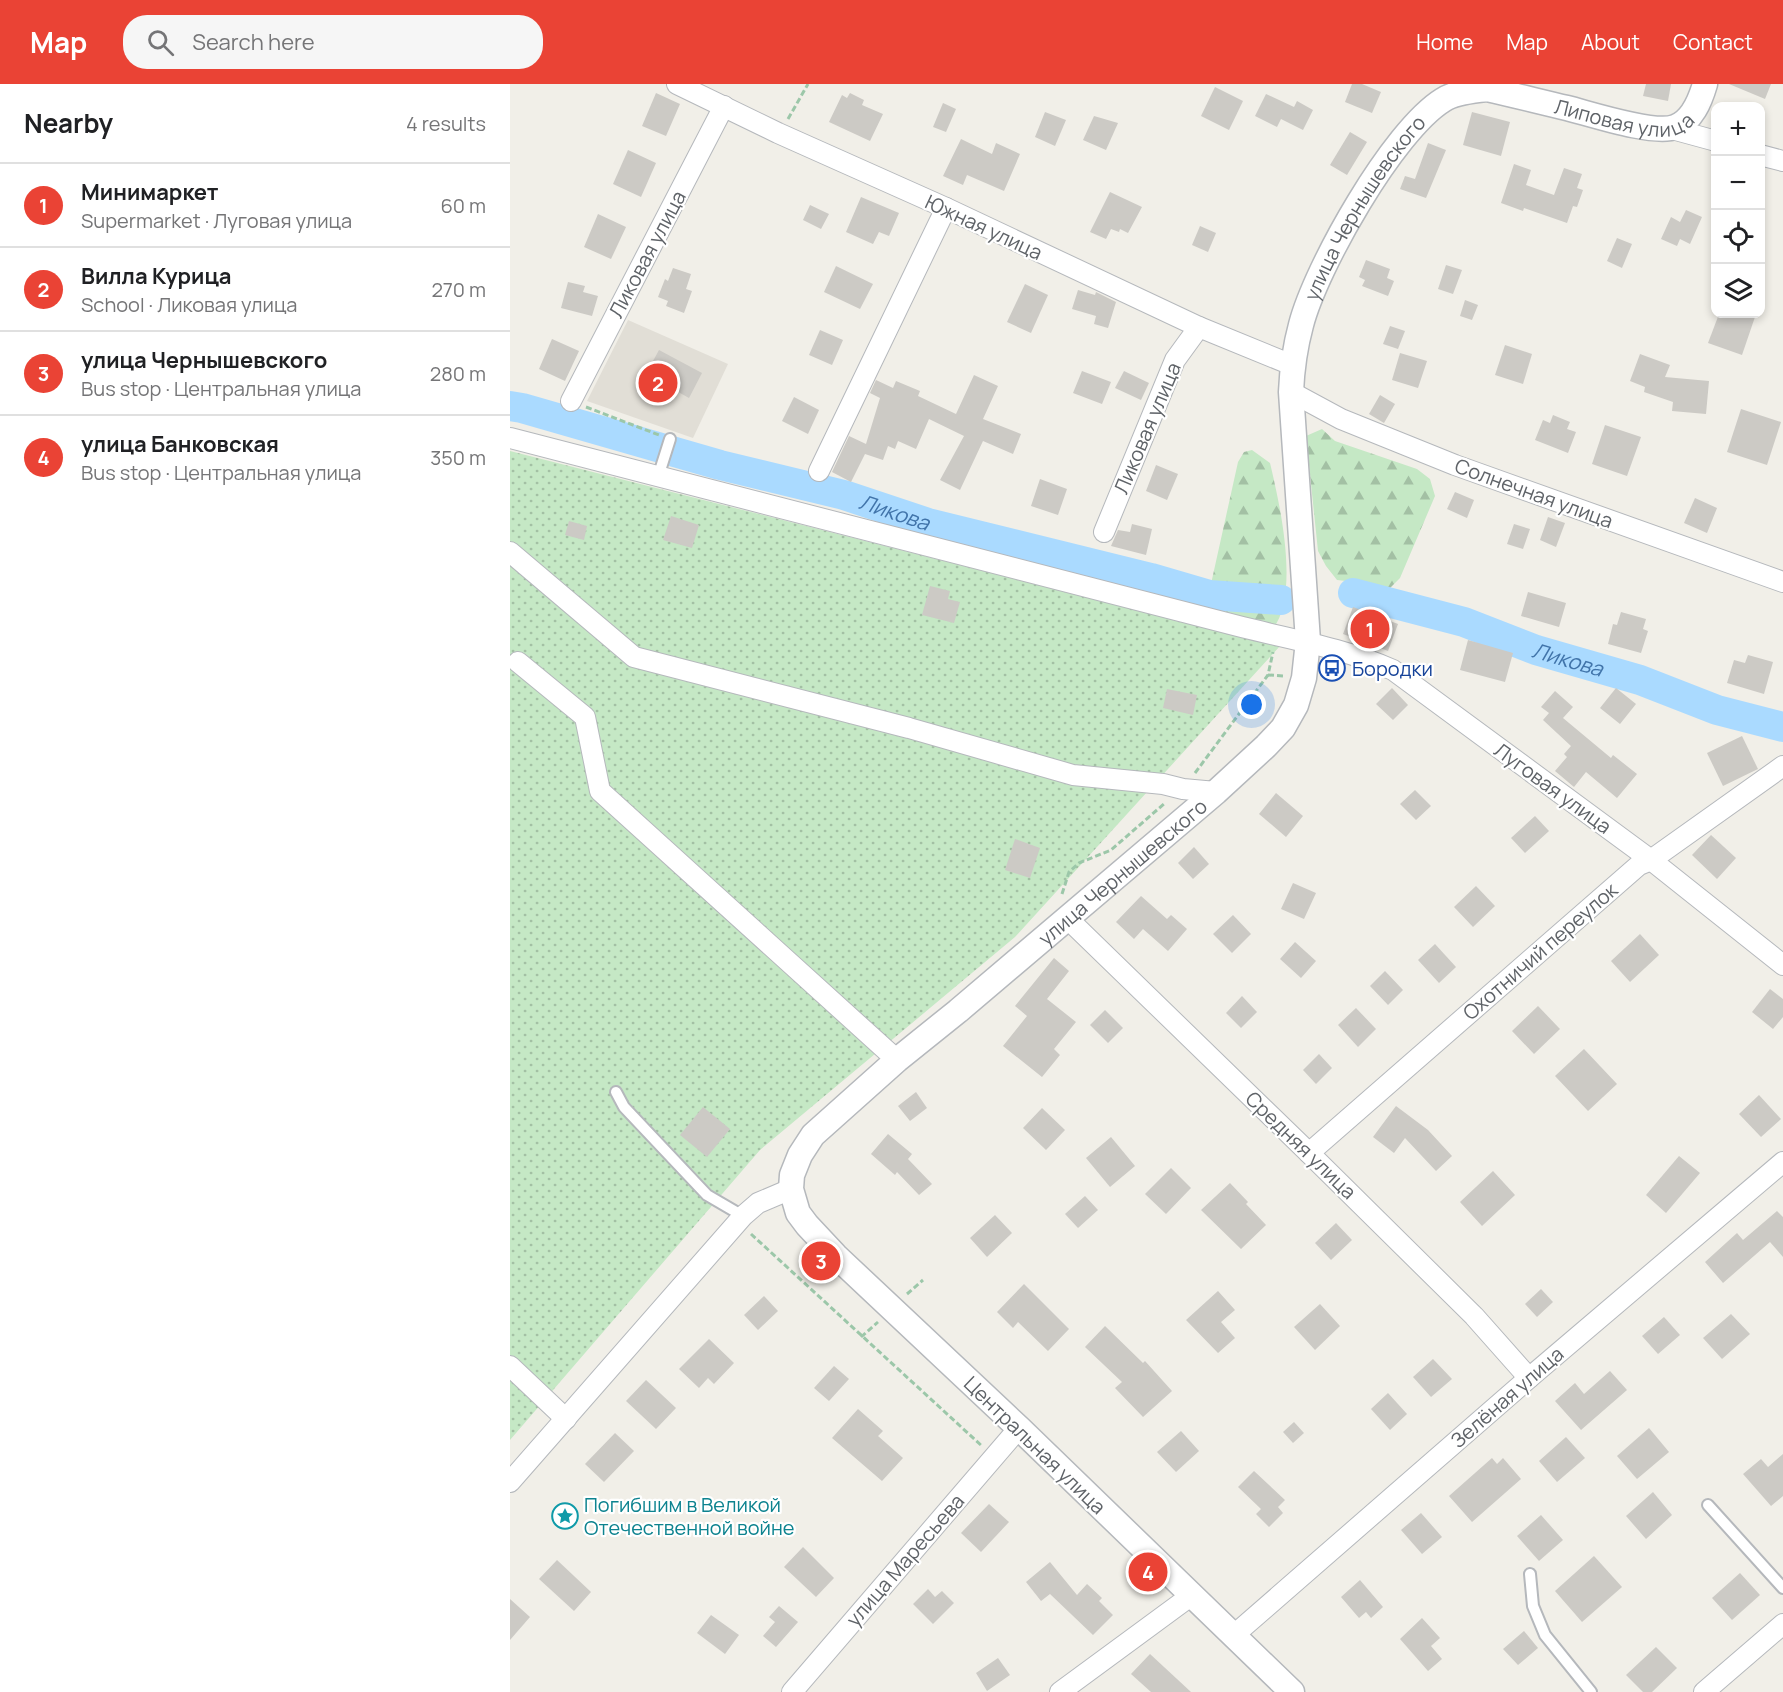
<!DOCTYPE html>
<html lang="en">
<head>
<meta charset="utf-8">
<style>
  body { margin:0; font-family:Manrope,sans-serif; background:#f6f6f6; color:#202124 }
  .controls { position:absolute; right:18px; top:18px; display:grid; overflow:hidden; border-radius:12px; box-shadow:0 3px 9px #0003 }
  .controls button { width:54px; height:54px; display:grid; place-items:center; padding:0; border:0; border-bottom:2px solid #e0e0e0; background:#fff; color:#202124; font:30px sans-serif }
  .you { position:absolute; left:742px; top:621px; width:21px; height:21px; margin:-15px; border:4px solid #fff; border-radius:50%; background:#1a73e8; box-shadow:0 0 0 9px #1a73e833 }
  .badge { display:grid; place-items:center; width:39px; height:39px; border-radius:50%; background:#ea4335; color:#fff; font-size:20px; font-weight:700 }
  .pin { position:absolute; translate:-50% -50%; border:3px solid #fff; box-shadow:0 2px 6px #0006 }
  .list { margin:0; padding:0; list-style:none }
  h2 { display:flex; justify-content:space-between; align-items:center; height:78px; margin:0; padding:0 24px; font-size:26px }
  h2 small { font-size:20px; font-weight:400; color:#757577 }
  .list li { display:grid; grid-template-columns:39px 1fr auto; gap:18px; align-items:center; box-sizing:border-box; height:84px; padding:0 24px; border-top:2px solid #e0e0e0 }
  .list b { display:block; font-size:22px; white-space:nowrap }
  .list p { margin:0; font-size:20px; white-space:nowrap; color:#757577 }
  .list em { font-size:20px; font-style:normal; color:#757577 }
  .icon { flex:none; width:33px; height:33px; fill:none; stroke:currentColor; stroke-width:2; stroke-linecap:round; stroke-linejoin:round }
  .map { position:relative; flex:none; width:1273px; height:1608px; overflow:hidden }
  header { display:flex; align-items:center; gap:36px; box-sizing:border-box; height:84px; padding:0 30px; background:#ea4335; color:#fff }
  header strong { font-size:28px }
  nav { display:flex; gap:33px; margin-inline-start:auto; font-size:21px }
  .search { width:420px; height:54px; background:#f6f6f6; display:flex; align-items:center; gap:15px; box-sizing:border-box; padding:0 21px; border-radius:24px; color:#757577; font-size:22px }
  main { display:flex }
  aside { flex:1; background:#fff }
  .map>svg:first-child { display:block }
  .education { fill:#e1ded6 }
  .green { fill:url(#green-dots) }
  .forest { fill:url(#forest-firs) }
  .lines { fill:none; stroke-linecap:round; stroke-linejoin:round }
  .river { stroke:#aadaff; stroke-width:30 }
  .building { fill:#cccac5 }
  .service-casing { stroke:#b5b8bc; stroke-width:14 }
  .minor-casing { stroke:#b5b8bc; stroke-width:22 }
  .tertiary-casing { stroke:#b5b8bc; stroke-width:27 }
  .path { stroke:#9cc7a9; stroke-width:3; stroke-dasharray:6 3; stroke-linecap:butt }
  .service { stroke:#fff; stroke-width:10 }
  .minor { stroke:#fff; stroke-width:20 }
  .tertiary { stroke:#fff; stroke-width:24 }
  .labels { text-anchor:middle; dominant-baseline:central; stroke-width:4.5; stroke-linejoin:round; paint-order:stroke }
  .street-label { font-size:20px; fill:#5f6368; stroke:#fff }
  .transit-label { font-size:20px; fill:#164399; stroke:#fff; text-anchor:start }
  .culture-label { font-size:20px; fill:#0d838f; stroke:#fff; text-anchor:start }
  .water-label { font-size:21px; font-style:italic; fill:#4174aa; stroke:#fff }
</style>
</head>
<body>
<header>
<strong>Map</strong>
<div class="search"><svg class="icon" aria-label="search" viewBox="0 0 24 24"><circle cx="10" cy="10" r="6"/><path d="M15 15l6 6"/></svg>Search here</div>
<nav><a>Home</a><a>Map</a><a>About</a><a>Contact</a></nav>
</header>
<main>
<aside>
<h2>Nearby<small>4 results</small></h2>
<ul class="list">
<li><span class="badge">1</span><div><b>Минимаркет</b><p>Supermarket · Луговая улица</p></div><em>60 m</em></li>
<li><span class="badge">2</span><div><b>Вилла Курица</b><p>School · Ликовая улица</p></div><em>270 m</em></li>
<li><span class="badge">3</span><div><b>улица Чернышевского</b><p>Bus stop · Центральная улица</p></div><em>280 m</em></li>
<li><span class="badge">4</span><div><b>улица Банковская</b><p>Bus stop · Центральная улица</p></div><em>350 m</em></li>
</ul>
</aside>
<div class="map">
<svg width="1273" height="1608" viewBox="0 0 1273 1608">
  <defs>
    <pattern id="green-dots" width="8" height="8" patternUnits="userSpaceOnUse" patternTransform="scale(1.5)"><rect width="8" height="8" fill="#c5e8c5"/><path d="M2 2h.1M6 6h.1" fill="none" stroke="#a3c0a4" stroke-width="1.8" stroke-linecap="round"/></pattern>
    <pattern id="forest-firs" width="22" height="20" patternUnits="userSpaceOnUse" patternTransform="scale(1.5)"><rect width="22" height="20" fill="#c5e8c5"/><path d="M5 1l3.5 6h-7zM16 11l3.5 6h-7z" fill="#a3c0a4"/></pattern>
  </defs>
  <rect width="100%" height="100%" fill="#f1efe8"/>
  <!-- education -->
  <polygon class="education" points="118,236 218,280 183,354 77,317"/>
  <!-- green -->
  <polygon class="green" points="0,367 770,562 505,853 250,1066 0,1356"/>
  <!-- forest -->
  <g class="forest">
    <polygon points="812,345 825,357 907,385 920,395 925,412 890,494 878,506 860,508 845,498 827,496 816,482 808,467 796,352"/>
    <path d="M742 366 760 379C770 421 790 509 763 545L752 543 723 530 639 508 625 502 615 490 616 484 623 483 686 499 701 500 728 378 734 368Z"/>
  </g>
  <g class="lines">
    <!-- river -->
    <g class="river">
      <path id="s1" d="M0 322 12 324 210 381 334 411 418 439 641 494 699 511 771 516"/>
      <path id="s2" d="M843 509 954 538 1026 566 1130 596 1207 626 1273 643"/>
    </g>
  </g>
  <!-- building -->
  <g class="building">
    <polygon points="842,0 852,0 871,8 862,29 835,18"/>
    <polygon points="1136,0 1161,0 1158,17 1133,12"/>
    <polygon points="1219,0 1261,0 1255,15"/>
    <polygon points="705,3 733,17 719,46 691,32"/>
    <polygon points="146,9 170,20 156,52 132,42"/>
    <polygon points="340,9 354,16 352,21 373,30 360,57 319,38 332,11 337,14"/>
    <polygon points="756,10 784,23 787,17 803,26 793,46 771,35 767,43 745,32"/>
    <polygon points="433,19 446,25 436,48 423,43"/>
    <polygon points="535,28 556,36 545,62 525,53"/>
    <polygon points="962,28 1000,38 991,72 953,61"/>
    <polygon points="584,32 608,39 596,66 573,56"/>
    <polygon points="840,48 857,58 837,91 820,81"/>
    <polygon points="451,55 482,70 486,59 510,70 494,107 457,91 453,101 433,92"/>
    <polygon points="918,59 936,66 916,114 890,105 895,92 905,95"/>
    <polygon points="118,66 146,79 131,113 103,100"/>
    <polygon points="1004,80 1021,86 1016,101 1044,111 1054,84 1072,90 1067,104 1073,106 1067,123 1063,122 1057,139 1014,124 1013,127 991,119"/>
    <polygon points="600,108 632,123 618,149 610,145 609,148 601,145 596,155 580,148"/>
    <polygon points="351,113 389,129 379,152 369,148 363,160 336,148"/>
    <polygon points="300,121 319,130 311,145 293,136"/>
    <polygon points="1176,126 1192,133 1180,160 1170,155 1167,162 1151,155 1161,133 1170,138"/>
    <polygon points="88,130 116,143 101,175 74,163"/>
    <polygon points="690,142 706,149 698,168 682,161"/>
    <polygon points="1107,154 1122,160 1112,184 1097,177"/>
    <polygon points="856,176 880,185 877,194 884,197 878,212 852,202 855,196 849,193"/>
    <polygon points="936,181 952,186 943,210 928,205"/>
    <polygon points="326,182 363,200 350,225 314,208"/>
    <polygon points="163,184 181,190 176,205 182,207 174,229 156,222 158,217 148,213 155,195 158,197"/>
    <polygon points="58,198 75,202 73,208 88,212 82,232 51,224"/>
    <polygon points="515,200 538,211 521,249 497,238"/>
    <polygon points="568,206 585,211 586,208 606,218 598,244 584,240 586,232 562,225"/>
    <polygon points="955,216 968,221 962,236 950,232"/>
    <polygon points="1209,230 1246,230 1232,271 1198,259"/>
    <polygon points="880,242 895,247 888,265 873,260"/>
    <polygon points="310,246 333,256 322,281 299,271"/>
    <polygon points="42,255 69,267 55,297 29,285"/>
    <polygon points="995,261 1022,270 1013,300 985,291"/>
    <polygon points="149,266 192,289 179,314 136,290"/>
    <polygon points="890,269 917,277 908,304 882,296"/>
    <polygon points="1130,270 1160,281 1155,293 1199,297 1196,330 1162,327 1163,318 1134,308 1135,303 1120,297"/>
    <polygon points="572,287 601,298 592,320 563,309"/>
    <polygon points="614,287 639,299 631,316 605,304"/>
    <polygon points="464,291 488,302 473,335 511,350 503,370 473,357 450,406 430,396 454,352 419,335 406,365 388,357 385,365 378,362 373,376 355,370 341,398 322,388 339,352 356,360 370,314 360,309 366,296 383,304 386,297 410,307 408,312 446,330"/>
    <polygon points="870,311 885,320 874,339 859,330"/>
    <polygon points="284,313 309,326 298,350 272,337"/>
    <polygon points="1231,325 1271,338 1257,381 1217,368"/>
    <polygon points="1043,331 1060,338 1057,345 1066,348 1058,369 1025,356 1033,336 1040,339"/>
    <polygon points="1095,341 1131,353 1117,392 1082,380"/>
    <polygon points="646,381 668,390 657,416 636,407"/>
    <polygon points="530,395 557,405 548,431 521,422"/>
    <polygon points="945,408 964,416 957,434 937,425"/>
    <polygon points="1185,414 1207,424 1197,449 1174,439"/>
    <polygon points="161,432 189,441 182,464 153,456"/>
    <polygon points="1038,433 1055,439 1046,463 1030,456"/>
    <polygon points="59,437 77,442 74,456 55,451"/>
    <polygon points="622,440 642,445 636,471 601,462 608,446 620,448"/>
    <polygon points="1004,440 1020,445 1013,465 997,460"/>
    <polygon points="420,502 440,507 438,515 450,518 444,539 412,531"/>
    <polygon points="1018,508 1056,519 1049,543 1011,532"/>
    <polygon points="843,523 888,540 878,567 833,550"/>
    <polygon points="1111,528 1136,535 1133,545 1138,547 1131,569 1098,560 1103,540 1107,541"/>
    <polygon points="958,556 1003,569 995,598 950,586"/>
    <polygon points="1238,571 1263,578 1254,610 1217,599 1224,576 1235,579"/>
    <polygon points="882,604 898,621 883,636 866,620"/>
    <polygon points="1106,604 1126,620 1110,640 1090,624"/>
    <polygon points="657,605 687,611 683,631 653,624"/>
    <polygon points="1045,607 1063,623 1053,634 1101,674 1103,671 1127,690 1107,714 1076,688 1064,703 1045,687 1057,673 1054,670 1061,662 1033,636 1039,629 1031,623"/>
    <polygon points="1232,652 1248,685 1213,702 1197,669"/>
    <polygon points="905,706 921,722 906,736 890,720"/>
    <polygon points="766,709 793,732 776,753 749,730"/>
    <polygon points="1025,732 1039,747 1015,769 1001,754"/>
    <polygon points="1201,751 1226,774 1207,795 1182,771"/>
    <polygon points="505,755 530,764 520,794 495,786"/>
    <polygon points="684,763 699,780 683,795 668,779"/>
    <polygon points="783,799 806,809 794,835 771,825"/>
    <polygon points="966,802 985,822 963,843 944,823"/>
    <polygon points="631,812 657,835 661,831 677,845 658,867 633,845 624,855 606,838"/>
    <polygon points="723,831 741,850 722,869 703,850"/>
    <polygon points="1130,850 1149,871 1120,898 1101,877"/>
    <polygon points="785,858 806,877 791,894 770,875"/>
    <polygon points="925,860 946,883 929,899 908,876"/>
    <polygon points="544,874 559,887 537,915 566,938 544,965 550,971 532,993 493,962 517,932 505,922"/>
    <polygon points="875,887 893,906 878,921 860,902"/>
    <polygon points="1260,905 1273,915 1273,933 1263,945 1242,928"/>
    <polygon points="732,912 747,928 731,944 716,929"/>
    <polygon points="1028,922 1050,945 1024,970 1002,947"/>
    <polygon points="846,924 866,945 848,963 828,941"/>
    <polygon points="595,926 613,944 598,959 580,941"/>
    <polygon points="1074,965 1107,1000 1078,1027 1045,992"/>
    <polygon points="809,970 822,984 806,1000 793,986"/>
    <polygon points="406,1008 417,1024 400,1037 388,1022"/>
    <polygon points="1249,1011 1271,1035 1251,1053 1229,1030"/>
    <polygon points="886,1022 918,1046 942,1072 926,1087 895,1054 884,1069 863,1053"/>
    <polygon points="193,1023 220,1045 197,1073 170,1051"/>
    <polygon points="532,1024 555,1046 536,1066 513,1044"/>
    <polygon points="378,1050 402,1070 398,1075 422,1100 409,1111 387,1088 385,1091 361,1070"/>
    <polygon points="601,1053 625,1082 600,1103 576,1074"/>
    <polygon points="1169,1072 1190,1089 1156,1129 1136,1111"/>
    <polygon points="661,1084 681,1104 656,1130 635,1110"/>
    <polygon points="983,1087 1005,1111 972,1142 950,1118"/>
    <polygon points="720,1099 738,1118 736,1120 756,1141 731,1165 691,1126"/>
    <polygon points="575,1112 588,1126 568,1144 555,1130"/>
    <polygon points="1267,1127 1273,1133 1273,1173 1260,1158 1213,1199 1195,1178 1227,1149 1233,1156"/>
    <polygon points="485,1131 502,1149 477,1173 460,1154"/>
    <polygon points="826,1139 842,1156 821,1176 805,1159"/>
    <polygon points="514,1200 559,1245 538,1267 508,1238 503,1244 487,1228"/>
    <polygon points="1031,1205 1043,1218 1027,1233 1015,1220"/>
    <polygon points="708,1207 725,1226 711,1238 725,1254 708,1269 676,1236"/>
    <polygon points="254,1212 268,1227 248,1246 234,1231"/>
    <polygon points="810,1220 830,1242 805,1266 784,1243"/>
    <polygon points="1221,1230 1240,1250 1212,1275 1193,1254"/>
    <polygon points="1154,1233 1170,1251 1148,1270 1132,1252"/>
    <polygon points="595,1242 633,1279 635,1277 662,1307 633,1333 605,1304 612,1298 575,1263"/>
    <polygon points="199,1255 224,1279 204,1300 198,1294 189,1304 169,1285"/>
    <polygon points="923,1275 942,1295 921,1313 903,1293"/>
    <polygon points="324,1282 339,1295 319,1317 304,1304"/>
    <polygon points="1100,1287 1117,1306 1071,1346 1045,1317 1065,1299 1074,1310"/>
    <polygon points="136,1296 166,1324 146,1345 116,1317"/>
    <polygon points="878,1309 897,1330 880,1346 861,1325"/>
    <polygon points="348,1325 373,1347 368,1352 393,1374 372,1397 322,1354"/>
    <polygon points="784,1338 794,1349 783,1359 773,1348"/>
    <polygon points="1139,1344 1159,1368 1127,1395 1107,1372"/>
    <polygon points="671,1347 689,1367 666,1388 647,1368"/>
    <polygon points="105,1349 124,1367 94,1398 75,1380"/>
    <polygon points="1056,1353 1075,1374 1047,1398 1029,1377"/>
    <polygon points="1273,1370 1273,1412 1261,1422 1233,1390 1251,1375 1258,1383"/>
    <polygon points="982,1374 987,1380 993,1374 1011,1395 962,1438 939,1412"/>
    <polygon points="744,1387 775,1416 768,1423 773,1429 759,1443 746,1430 751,1425 728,1403"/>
    <polygon points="1143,1408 1162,1431 1136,1455 1116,1432"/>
    <polygon points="479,1420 499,1438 471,1468 451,1449"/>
    <polygon points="911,1429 932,1453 912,1470 891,1446"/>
    <polygon points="1031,1431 1053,1456 1029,1477 1007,1452"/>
    <polygon points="293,1463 324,1494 306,1513 274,1483"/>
    <polygon points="1084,1472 1112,1503 1072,1538 1045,1507"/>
    <polygon points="47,1476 81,1508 64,1527 29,1495"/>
    <polygon points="540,1478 567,1511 577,1500 592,1514 589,1517 603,1531 583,1551 540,1510 531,1517 516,1498"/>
    <polygon points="1230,1489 1250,1511 1222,1536 1202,1514"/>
    <polygon points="850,1496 873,1523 861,1534 856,1528 849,1534 831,1513"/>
    <polygon points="418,1505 425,1513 432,1507 444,1519 423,1540 403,1520"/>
    <polygon points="0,1515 20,1533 0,1556"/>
    <polygon points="269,1522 288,1538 266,1563 253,1552 265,1538 259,1533"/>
    <polygon points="201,1531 229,1551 215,1570 187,1549"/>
    <polygon points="912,1534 930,1554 921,1562 932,1575 918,1587 890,1555"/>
    <polygon points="1014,1547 1028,1564 1008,1581 993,1565"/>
    <polygon points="1146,1563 1167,1584 1142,1608 1133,1608 1116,1591"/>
    <polygon points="640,1570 681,1608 641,1608 621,1590"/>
    <polygon points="488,1574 500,1591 477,1607 466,1589"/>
  </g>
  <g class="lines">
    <!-- service casing -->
    <g class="service-casing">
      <g id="service">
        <polyline points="148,393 160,355"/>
        <polyline points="106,1008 114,1023 197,1111 233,1132"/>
        <polyline points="1198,1421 1273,1504"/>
        <polyline points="1020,1490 1023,1522 1035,1551 1081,1608"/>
      </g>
    </g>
    <!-- minor casing -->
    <g class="minor-casing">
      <g id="minor">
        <polyline points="167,0 268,49 436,124 689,243 782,281"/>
        <polyline points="1162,45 1206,57"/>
        <polyline points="1250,71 1273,77"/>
        <polyline points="781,308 831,335 945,381 1273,498"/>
        <polyline points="61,317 214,22"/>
        <path d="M0 354 732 543C784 556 833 564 883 586L1141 776 1273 881"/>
        <polyline points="309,387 436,124"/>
        <polyline points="594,448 665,276 689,243"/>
        <polyline points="0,468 124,573 399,644 563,691 653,700 673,705 706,708"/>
        <polyline points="8,578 75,633 90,707 387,976"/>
        <polyline points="557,834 799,1069 964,1232 1019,1294"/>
        <polyline points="799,1069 1129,781 1141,776 1273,682"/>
        <polyline points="0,1282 56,1335"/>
        <polyline points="0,1398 233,1132 248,1119 281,1105"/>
        <polyline points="724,1551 1019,1294 1273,1078"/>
        <polyline points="282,1608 509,1344"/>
        <polyline points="550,1608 682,1511"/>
        <polyline points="1194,1608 1273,1540"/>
      </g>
    </g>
    <!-- tertiary casing -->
    <g class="tertiary-casing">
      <g id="tertiary">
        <path id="s3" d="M782 1608 509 1344 326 1172 297 1141 288 1129 281 1105 282 1091 290 1071 303 1051 387 976 448 927 706 708 756 662 773 644 786 621 794 594 798 557 781 308C782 285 785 263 791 241 806 183 883 47 933 16 945 8 963 7 977 5 1004 11 1031 18 1057 24 1081 30 1144 51 1165 43 1182 37 1190 17 1195 0"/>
      </g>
    </g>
    <!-- path -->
    <g class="path">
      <polyline points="278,35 298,0"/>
      <polyline points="76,323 149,351"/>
      <polyline points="758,591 775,592"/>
      <polyline points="685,689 758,591 763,568"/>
      <polyline points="552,810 559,788 569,779 601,766 655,719"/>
      <polyline points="241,1150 473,1363"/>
      <polyline points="397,1210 413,1196"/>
      <polyline points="351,1253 368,1238"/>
    </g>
    <!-- service -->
    <use href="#service" class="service"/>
    <!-- minor -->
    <use href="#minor" class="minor"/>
    <!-- tertiary -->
    <use href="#tertiary" class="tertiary"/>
  </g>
  <!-- icons -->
  <defs>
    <g id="bus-ring" transform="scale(1.35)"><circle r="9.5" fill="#fff" stroke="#1a4fb4" stroke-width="1.5"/><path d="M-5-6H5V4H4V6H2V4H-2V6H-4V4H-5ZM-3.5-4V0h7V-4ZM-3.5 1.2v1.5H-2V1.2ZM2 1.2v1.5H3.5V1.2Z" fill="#1a4fb4"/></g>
    <g id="sight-ring" transform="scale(1.35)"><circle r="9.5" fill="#fff" stroke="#0f9aa8" stroke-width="1.5"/><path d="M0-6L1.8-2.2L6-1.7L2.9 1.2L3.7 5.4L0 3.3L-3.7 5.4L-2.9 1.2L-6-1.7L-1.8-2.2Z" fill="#0f9aa8"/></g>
  </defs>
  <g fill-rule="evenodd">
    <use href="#bus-ring" x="822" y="584"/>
    <use href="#sight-ring" x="55" y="1432"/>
  </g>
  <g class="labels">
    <!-- street labels -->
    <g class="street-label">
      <text stroke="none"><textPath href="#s3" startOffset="2260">Липовая улица</textPath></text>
      <text stroke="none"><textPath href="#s3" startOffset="1938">улица Чернышевского</textPath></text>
      <text transform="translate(474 143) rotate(25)">Южная улица</text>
      <text transform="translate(137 170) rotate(-62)">Ликовая улица</text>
      <text transform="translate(637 344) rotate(-67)">Ликовая улица</text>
      <text transform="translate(1024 409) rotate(20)">Солнечная улица</text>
      <text transform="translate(1043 704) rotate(36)">Луговая улица</text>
      <text stroke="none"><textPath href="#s3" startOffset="1179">улица Чернышевского</textPath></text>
      <text transform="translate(1030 867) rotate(-41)">Охотничий переулок</text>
      <text transform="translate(791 1061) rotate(44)">Средняя улица</text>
      <text transform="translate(997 1313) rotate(-41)">Зелёная улица</text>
      <text transform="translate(525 1361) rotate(44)">Центральная улица</text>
      <text transform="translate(395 1476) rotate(-49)">улица Маресьева</text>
    </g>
    <!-- transit labels -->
    <g class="transit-label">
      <text x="842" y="584">Бородки</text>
    </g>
    <!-- culture labels -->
    <g class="culture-label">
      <text x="74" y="1420">Погибшим в Великой<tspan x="74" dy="23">Отечественной войне</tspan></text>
    </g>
    <!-- water labels -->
    <g class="water-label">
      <text stroke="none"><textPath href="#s1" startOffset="399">Ликова</textPath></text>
      <text stroke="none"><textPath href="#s2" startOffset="225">Ликова</textPath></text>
    </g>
  </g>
</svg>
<div class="controls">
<button>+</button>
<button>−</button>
<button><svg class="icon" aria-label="locate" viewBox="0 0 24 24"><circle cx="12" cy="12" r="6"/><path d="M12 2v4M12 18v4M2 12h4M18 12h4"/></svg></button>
<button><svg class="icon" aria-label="layers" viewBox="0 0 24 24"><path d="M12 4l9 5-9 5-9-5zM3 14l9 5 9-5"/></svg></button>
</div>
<div class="you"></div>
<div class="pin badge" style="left:860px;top:545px">1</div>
<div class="pin badge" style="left:148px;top:299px">2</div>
<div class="pin badge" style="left:311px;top:1177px">3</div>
<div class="pin badge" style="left:638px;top:1488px">4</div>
</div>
</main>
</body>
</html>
